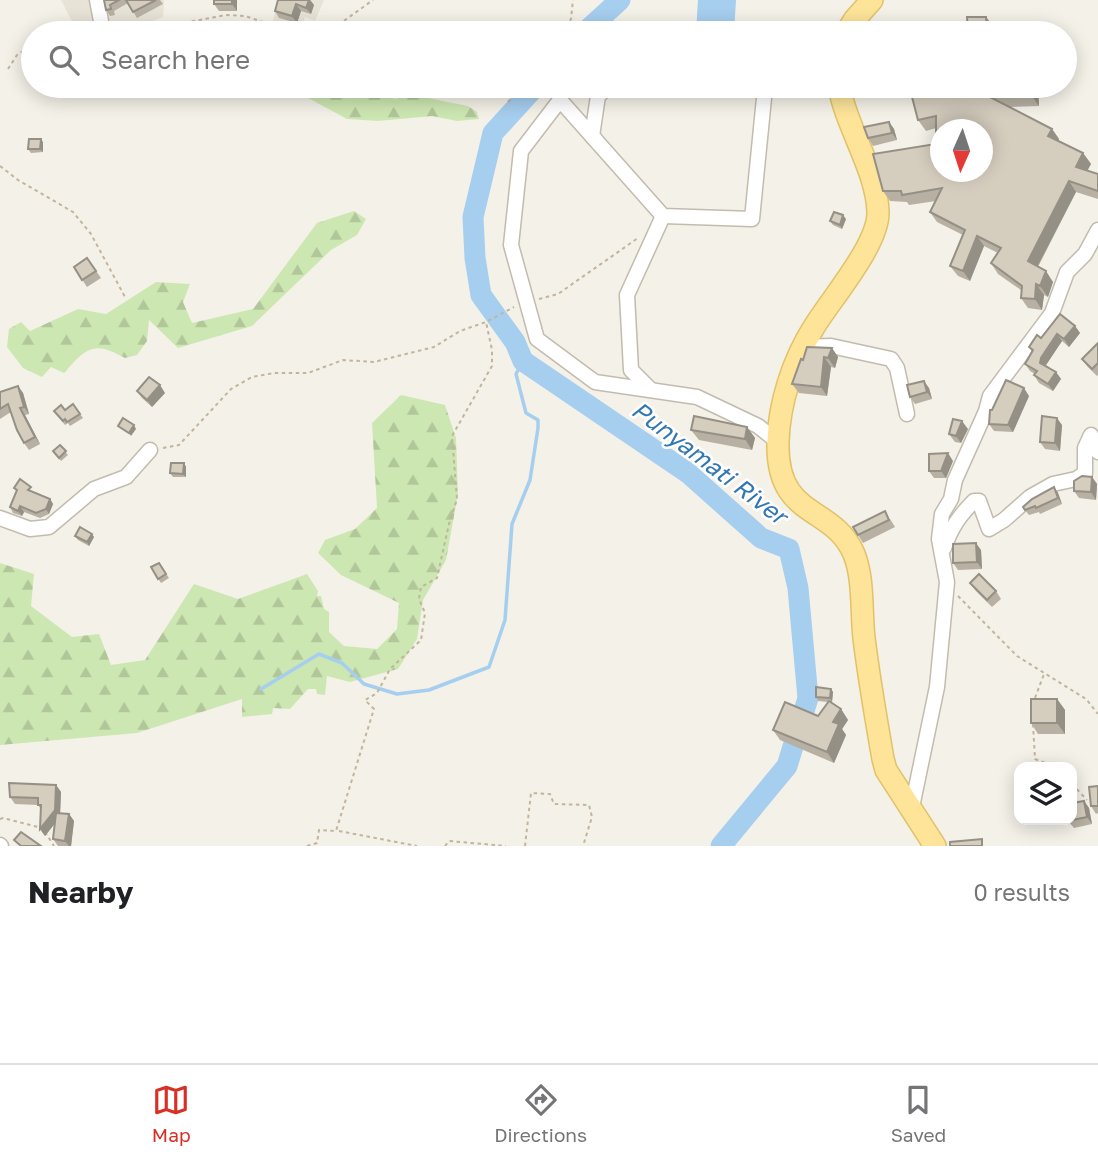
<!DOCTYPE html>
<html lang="en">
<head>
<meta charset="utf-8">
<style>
  body { margin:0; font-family:"Golos Text",sans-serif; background:#f6f6f6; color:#202124 }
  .controls { position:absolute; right:21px; bottom:21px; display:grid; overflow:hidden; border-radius:14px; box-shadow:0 4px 18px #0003 }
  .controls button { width:63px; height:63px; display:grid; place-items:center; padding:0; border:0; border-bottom:2px solid #e0e0e0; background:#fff; color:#202124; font:35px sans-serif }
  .compass { position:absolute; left:930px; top:119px; width:63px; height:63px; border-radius:50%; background:#fff; box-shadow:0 4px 18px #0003; rotate:183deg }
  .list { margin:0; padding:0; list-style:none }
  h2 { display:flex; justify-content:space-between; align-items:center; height:91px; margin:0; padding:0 28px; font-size:30px }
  h2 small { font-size:23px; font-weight:400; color:#757577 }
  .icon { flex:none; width:38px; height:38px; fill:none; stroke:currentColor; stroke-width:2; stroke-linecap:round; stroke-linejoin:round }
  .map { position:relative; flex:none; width:1098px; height:846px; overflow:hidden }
  .search { position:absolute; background:#fff; box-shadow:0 4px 18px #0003; left:21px; right:21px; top:21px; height:77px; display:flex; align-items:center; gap:18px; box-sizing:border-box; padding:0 24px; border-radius:38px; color:#757577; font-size:26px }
  .sheet { height:217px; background:#fff }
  nav { display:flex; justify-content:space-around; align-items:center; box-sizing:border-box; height:98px; border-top:2px solid #e0e0e0; background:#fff; font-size:19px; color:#757577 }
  nav a { display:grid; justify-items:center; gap:4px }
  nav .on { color:#d93025 }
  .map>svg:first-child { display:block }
  .residential { fill:#e8e3d7 }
  .forest { fill:url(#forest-firs) }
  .water { fill:#a6ceef }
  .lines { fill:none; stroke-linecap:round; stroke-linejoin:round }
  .stream { stroke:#a6ceef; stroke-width:3.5 }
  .river { stroke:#a6ceef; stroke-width:21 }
  .street-casing { stroke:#c2bcae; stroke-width:17 }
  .primary-casing { stroke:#e2c268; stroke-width:24 }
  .path { stroke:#c1b59c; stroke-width:2; stroke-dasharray:3.5 3.5; stroke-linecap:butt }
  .street { stroke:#fff; stroke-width:14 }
  .primary { stroke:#fde499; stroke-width:21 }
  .wall { fill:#b7b0a3 }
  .shaded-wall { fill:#959085 }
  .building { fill:#d5cdbe; stroke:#959085; stroke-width:2; fill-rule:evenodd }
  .labels { text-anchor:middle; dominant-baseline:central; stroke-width:5; stroke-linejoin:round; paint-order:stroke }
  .water-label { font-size:24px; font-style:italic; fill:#3177b2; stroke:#fff }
</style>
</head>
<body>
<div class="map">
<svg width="1098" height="846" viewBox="0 0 1098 846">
  <defs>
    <pattern id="forest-firs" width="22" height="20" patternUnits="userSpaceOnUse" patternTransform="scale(1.75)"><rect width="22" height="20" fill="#cde7b2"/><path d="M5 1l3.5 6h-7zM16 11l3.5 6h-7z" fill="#b1c79a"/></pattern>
  </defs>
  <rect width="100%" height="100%" fill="#f4f1e8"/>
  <!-- residential -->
  <g class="residential">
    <polygon points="61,0 164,0 163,17 123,33 78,33"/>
    <polygon points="278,0 324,0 315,21 305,17 301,30 273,21"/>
  </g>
  <!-- forest -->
  <g class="forest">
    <polygon points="227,26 244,27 250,33 158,33 165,30"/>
    <polygon points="286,86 325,86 396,99 408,94 468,106 477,112 479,119 457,121 432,116 378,121 347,119"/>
    <path d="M354 211 366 219 357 235 331 250 252 326 178 348 149 320 147 341 137 355 125 358C93 340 86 348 64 373L51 367 42 377 23 368 7 347 9 329 21 322 30 331 78 309 106 314 156 282 190 284 183 302 192 323 253 309 317 223Z"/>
    <polygon points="401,395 445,405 456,438 458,494 446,560 423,600 417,639 398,669 350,682 327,676 325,695 317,694 316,689 308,689 290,709 273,708 272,714 242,717 242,699 137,733 0,745 0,563 34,574 31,606 72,637 99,634 111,665 145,660 194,584 238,599 307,574 318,591 317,596 321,596 324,609 329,612 329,632 344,646 377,649 397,629 399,603 341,575 318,553 325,540 355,529 377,508 372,423"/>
  </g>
  <!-- water -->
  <polygon class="water" points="698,0 736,0 734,33 696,33"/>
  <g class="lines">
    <!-- stream -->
    <polyline class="stream" points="261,689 319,654 342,663 364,684 397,694 429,690 489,667 505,620 512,524 530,480 538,428 538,420 526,413 516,374 523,361"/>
    <!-- river -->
    <g class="river">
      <polyline points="584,33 620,0"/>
      <polyline points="536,86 493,133 473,217 475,258 481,295 515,342 523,361 688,473 761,538 789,549 798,588 808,698 787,766 721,846"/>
    </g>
    <!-- street casing -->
    <g class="street-casing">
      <g id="street">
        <polyline points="97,0 101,21"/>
        <polyline points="687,86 765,88 752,219 663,216 560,100 521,151 511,245 537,339 595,382 697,397 758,426 778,442"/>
        <polyline points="595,139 592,136 598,96 609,86"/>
        <polyline points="802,347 831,346 891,359 897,368 907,414"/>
        <polyline points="650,389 631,370 627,295 663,216"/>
        <polyline points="0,518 30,529 49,527 94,489 126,477 150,450"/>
        <path d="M944 548C951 528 959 516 974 501H979L989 529 1004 520 1030 497 1053 484 1076 479 1085 473V448L1091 435 1098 452"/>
        <polyline points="912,807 937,687 947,582 939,539 942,514 951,499 955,480 986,411 990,396 1052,313 1067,272 1085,254 1098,230"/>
        <polyline points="0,845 1,846"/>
      </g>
    </g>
    <!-- primary casing -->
    <g class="primary-casing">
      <g id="primary">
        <polyline points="846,33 855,19 872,0"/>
        <path d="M839 86C846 127 877 171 878 212 879 244 831 299 814 327 793 360 779 403 778 442 776 520 833 504 854 554 864 579 861 612 864 638 869 679 876 719 883 759L886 770 935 846"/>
      </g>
    </g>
    <!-- path -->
    <g class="path">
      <polyline points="110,29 122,33"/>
      <polyline points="52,33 63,26 86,23"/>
      <polyline points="126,33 133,32 143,22 189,22 226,15 245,16 296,33"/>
      <polyline points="327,33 373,0"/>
      <polyline points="563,33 571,19 573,0"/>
      <polyline points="8,69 17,55 33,45"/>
      <polyline points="508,102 522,86"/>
      <polyline points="0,166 18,180 73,212 91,234 125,297"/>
      <polyline points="539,299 558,294 638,238"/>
      <polyline points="163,448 179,445 231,389 252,377 274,373 308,373 343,360 374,362 434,347 460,331 486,322 514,307"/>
      <polyline points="958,596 1017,656 1086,699 1098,714"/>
      <polyline points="1035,698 1044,674"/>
      <polyline points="1033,724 1035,759 1056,767"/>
      <polyline points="1072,784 1087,800"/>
      <polyline points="0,819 3,818 42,828"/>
      <polyline points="339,831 417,846"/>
      <polyline points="45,832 54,846"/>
      <polyline points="307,846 317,843 319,830 336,831 374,709 365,700 377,693 390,669 421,640 425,613 419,599 421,587 437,578 449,524 457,499 452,436 492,366 492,350 486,322"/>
      <polyline points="445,846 449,841 506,846"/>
      <polyline points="525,846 531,793 550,794 554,804 589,805 592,817 583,846"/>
    </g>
    <!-- street -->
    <use href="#street" class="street"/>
    <!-- primary -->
    <use href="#primary" class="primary"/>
  </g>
  <!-- wall -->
  <g class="wall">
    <polygon points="104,0 160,0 163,4 137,18 128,3 114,11 115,15 110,16 106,10"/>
    <polygon points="237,0 237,11 219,11 214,4"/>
    <polygon points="278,0 310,0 314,5 311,14 301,11 297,23 279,18 275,11"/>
    <polygon points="956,86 1038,86 1039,106 1009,107 1052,129 1059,139 1058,141 1083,153 1091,164 1087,170 1098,174 1098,199 1076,192 1038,267 1053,282 1048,297 1044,295 1042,310 1028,308 1021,298 1021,290 998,274 991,263 998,253 984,246 970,281 958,276 950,266 963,235 937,222 930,212 936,201 909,205 907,202 890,201 883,191 936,144 936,128 926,131 918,120"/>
    <polygon points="889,122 894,129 897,140 873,146 868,138"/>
    <polygon points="43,142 43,152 31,153 28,149"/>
    <polygon points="846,219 842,229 833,225 830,221"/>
    <polygon points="87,258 101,278 87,287 74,267"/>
    <polygon points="1075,326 1080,333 1069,347 1062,341 1046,365 1056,372 1061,379 1053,391 1039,383 1034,375 1035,374 1030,371 1025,364 1032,352 1029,347 1041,338"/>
    <polygon points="1098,343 1098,375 1097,376 1087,366 1082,359"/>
    <polygon points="832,348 838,357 835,368 831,367 827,396 799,393 792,384 803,360"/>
    <polygon points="18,386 23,393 29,414 25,415 40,444 29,450 24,443 11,412 0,419 0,392"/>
    <polygon points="929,388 932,399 915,404 910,397"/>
    <polygon points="137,391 165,393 152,407 142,398"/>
    <polygon points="1029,396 1013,432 994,431 989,424 992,410"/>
    <polygon points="54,411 80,414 83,418 70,426 68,423 65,425"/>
    <polygon points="1062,425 1060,451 1045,449 1040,442"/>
    <polygon points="747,427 755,438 752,450 699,440 691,430"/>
    <polygon points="968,429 961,443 955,442 949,434"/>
    <polygon points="60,445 68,455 61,461 53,451"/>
    <polygon points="953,461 946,478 934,478 929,471"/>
    <polygon points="184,463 186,467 186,477 173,477 170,473"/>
    <polygon points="1092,477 1097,484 1096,500 1079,498 1074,491"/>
    <polygon points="1054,487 1058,493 1062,504 1040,514 1039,512 1029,515 1025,510"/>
    <polygon points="14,488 35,492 50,499 53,504 49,514 40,518 24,512 22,516 13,513 10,507 17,492"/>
    <polygon points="890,519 895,527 863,543 858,535"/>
    <polygon points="75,536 94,537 89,546 78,540"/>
    <polygon points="981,550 982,569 958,570 953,563"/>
    <polygon points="159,563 169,578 161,583 151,567"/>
    <polygon points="970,583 996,591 1001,599 992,607 975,590"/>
    <polygon points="831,689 833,692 832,702 830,702 841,709 848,720 842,729 846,735 834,763 780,740 773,730 818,716 828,702 818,701 816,697"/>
    <polygon points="1057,699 1065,710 1065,734 1038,734 1031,723"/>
    <polygon points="56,785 61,792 60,813 69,814 74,821 71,846 58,846 53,839 55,823 45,836 40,829 41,809 38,805 15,804 10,797"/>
    <polygon points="1098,786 1098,813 1096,814 1091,806"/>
    <polygon points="1084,801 1089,808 1092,824 1074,828 1068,821"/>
  </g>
  <!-- shaded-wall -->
  <g class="shaded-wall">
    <polygon points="232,0 237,0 237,11 232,4"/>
    <polygon points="309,0 310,0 314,5 311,14 306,8"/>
    <polygon points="296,4 301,11 297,23 292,16"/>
    <polygon points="986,17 994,27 994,33 987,32"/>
    <polygon points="1031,86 1038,86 1039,106 1032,96"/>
    <polygon points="889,122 894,129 897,140 892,133"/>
    <polygon points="1052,129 1059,139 1055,146 1048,136"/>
    <polygon points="41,139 43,142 43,152 40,149"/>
    <polygon points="1083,153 1091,164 1084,177 1076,167"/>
    <polygon points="1069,181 1076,192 1035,271 1028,261"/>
    <polygon points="843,215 846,219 842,229 840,225"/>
    <polygon points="977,236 984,246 970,281 963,271"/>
    <polygon points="1046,271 1053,282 1048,297 1040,286"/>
    <polygon points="1036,284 1044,295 1042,310 1035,299"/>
    <polygon points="1075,326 1080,333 1069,347 1064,339"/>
    <polygon points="1057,334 1062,341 1046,365 1040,363 1041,358"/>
    <polygon points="832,348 838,357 835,368 828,358"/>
    <polygon points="824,357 831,367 827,396 821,387"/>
    <polygon points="1056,372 1061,379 1053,391 1048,384"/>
    <polygon points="924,381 929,388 932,399 927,392"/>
    <polygon points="160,385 165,393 152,407 147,400"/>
    <polygon points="18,386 23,393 29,414 24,407"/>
    <polygon points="1024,388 1029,396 1013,432 1008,425"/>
    <polygon points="20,408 25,415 40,444 35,437"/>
    <polygon points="1057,418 1062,425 1060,451 1055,443"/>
    <polygon points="962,421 968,429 961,443 956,436"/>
    <polygon points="134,425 136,429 131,436 129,433"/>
    <polygon points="747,427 755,438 752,450 745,439"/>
    <polygon points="948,453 953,461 946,478 941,471"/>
    <polygon points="184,463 186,467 186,477 183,474"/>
    <polygon points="1092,477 1097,484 1096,500 1091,492"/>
    <polygon points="1054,487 1058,493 1062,504 1058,498"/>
    <polygon points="50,499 53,504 49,514 46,509"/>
    <polygon points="20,506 24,512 22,516 18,511"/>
    <polygon points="92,534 94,537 89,546 87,542"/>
    <polygon points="976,543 981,550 982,569 977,562"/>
    <polygon points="831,689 833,692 832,702 830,698"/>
    <polygon points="1057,699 1065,710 1065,734 1057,723"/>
    <polygon points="841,709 848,720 842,729 846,735 834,763 827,752 833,722"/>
    <polygon points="56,785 61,792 60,817 45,836 40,829"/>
    <polygon points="1084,801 1089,808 1092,824 1087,817"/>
    <polygon points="69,814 74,821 71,846 69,846 65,841"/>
  </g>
  <!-- building -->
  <g class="building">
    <polygon points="104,0 119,0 110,5 111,9 106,10"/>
    <polygon points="126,0 156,0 133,12"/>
    <rect x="214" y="0" width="18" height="4"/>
    <polygon points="278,0 309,0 306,8 296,4 292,16 275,11"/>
    <polygon points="967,17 986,17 987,32 997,32 997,33 962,33 968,33"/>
    <path d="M956 86H1031L1032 96 990 97 1052 129 1048 136 1083 153 1076 167 1098 174V191L1069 181 1028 261 1046 271 1040 286 1036 284 1035 299 1021 298 1022 286 991 263 1001 248 977 236 963 271 950 266 965 230 930 212 942 188 902 195 901 191H883L873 154 936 144V116L918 120 912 97ZM941 130H983V172H941Z"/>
    <polygon points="889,122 892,133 868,138 864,127"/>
    <polygon points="29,139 41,139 40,149 28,149"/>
    <polygon points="834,212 843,215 840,225 830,221"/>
    <polygon points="87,258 96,271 82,280 74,267"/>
    <polygon points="1060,314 1075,326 1064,339 1057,334 1041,358 1040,363 1056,372 1048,384 1034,375 1037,371 1025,364 1033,350 1029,347 1037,335 1041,338"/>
    <polygon points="1098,343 1098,363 1092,369 1082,359"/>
    <polygon points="807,347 832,348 828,358 824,357 821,387 792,384 801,359 803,360"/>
    <polygon points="149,377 160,385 147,400 137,391"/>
    <polygon points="1006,380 1024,388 1008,425 989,424 990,410 992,410"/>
    <polygon points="924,381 927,392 910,397 907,385"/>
    <polygon points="18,386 24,407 20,408 35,437 24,443 17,430 8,404 0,409 0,392"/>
    <polygon points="73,404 80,414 67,422 65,419 63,421 54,411 61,405 65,410"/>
    <polygon points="694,416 747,427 745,439 691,430"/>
    <polygon points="1042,416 1057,418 1055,443 1040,442"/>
    <polygon points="123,418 134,425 129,433 118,426"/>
    <polygon points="953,419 962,421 956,436 949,434"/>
    <polygon points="60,445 66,451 59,458 53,451"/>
    <polygon points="948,453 941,471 929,471 929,454"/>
    <polygon points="171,463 184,463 183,474 170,473"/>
    <polygon points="1082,476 1092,477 1091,492 1074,491 1074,481"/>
    <polygon points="20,479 31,487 28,490 50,499 46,509 36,513 20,506 18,511 10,507 17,490 14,488"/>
    <polygon points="1054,487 1058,498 1036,508 1035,506 1025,510 1023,507 1032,499"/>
    <polygon points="885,511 889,520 858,535 853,527"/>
    <polygon points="80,527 92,534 87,542 75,536"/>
    <polygon points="976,543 977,562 953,563 953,544"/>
    <polygon points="159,563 166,574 158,579 151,567"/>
    <polygon points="979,574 996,591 987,600 970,583"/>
    <polygon points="816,687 831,689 830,698 816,697"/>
    <rect x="1031" y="699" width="26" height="24"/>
    <polygon points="829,701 841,709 833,722 839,724 827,752 773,730 785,702 818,716"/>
    <polygon points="9,783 56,785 55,810 40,829 41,805 38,805 38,798 10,797"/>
    <polygon points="1098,786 1098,806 1091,806 1089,787"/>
    <polygon points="1084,801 1087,817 1068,821 1068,820 1072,820 1072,803"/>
    <polygon points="56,813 69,814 65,841 53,839"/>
    <polygon points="21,832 41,846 21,846 14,840"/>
    <polygon points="982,839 982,846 950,846 950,842"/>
  </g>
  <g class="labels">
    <!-- water labels -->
    <g class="water-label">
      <text transform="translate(710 462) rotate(37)">Punyamati River</text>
    </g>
  </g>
</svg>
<div class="controls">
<button><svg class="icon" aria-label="layers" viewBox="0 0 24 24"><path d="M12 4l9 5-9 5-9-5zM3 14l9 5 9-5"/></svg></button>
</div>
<svg class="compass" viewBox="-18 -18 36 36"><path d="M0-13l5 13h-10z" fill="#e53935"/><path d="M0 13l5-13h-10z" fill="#757577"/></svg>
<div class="search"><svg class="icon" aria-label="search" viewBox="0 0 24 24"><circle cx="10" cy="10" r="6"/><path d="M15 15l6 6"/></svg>Search here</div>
</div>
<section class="sheet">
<h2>Nearby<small>0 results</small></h2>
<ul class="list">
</ul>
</section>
<nav>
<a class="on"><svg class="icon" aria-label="map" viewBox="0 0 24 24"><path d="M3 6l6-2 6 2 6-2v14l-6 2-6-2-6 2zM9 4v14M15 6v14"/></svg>Map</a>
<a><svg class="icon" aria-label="directions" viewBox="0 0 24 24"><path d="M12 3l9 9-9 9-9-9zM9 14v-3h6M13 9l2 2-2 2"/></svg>Directions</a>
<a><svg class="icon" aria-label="saved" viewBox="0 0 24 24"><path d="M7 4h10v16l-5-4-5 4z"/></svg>Saved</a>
</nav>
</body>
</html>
